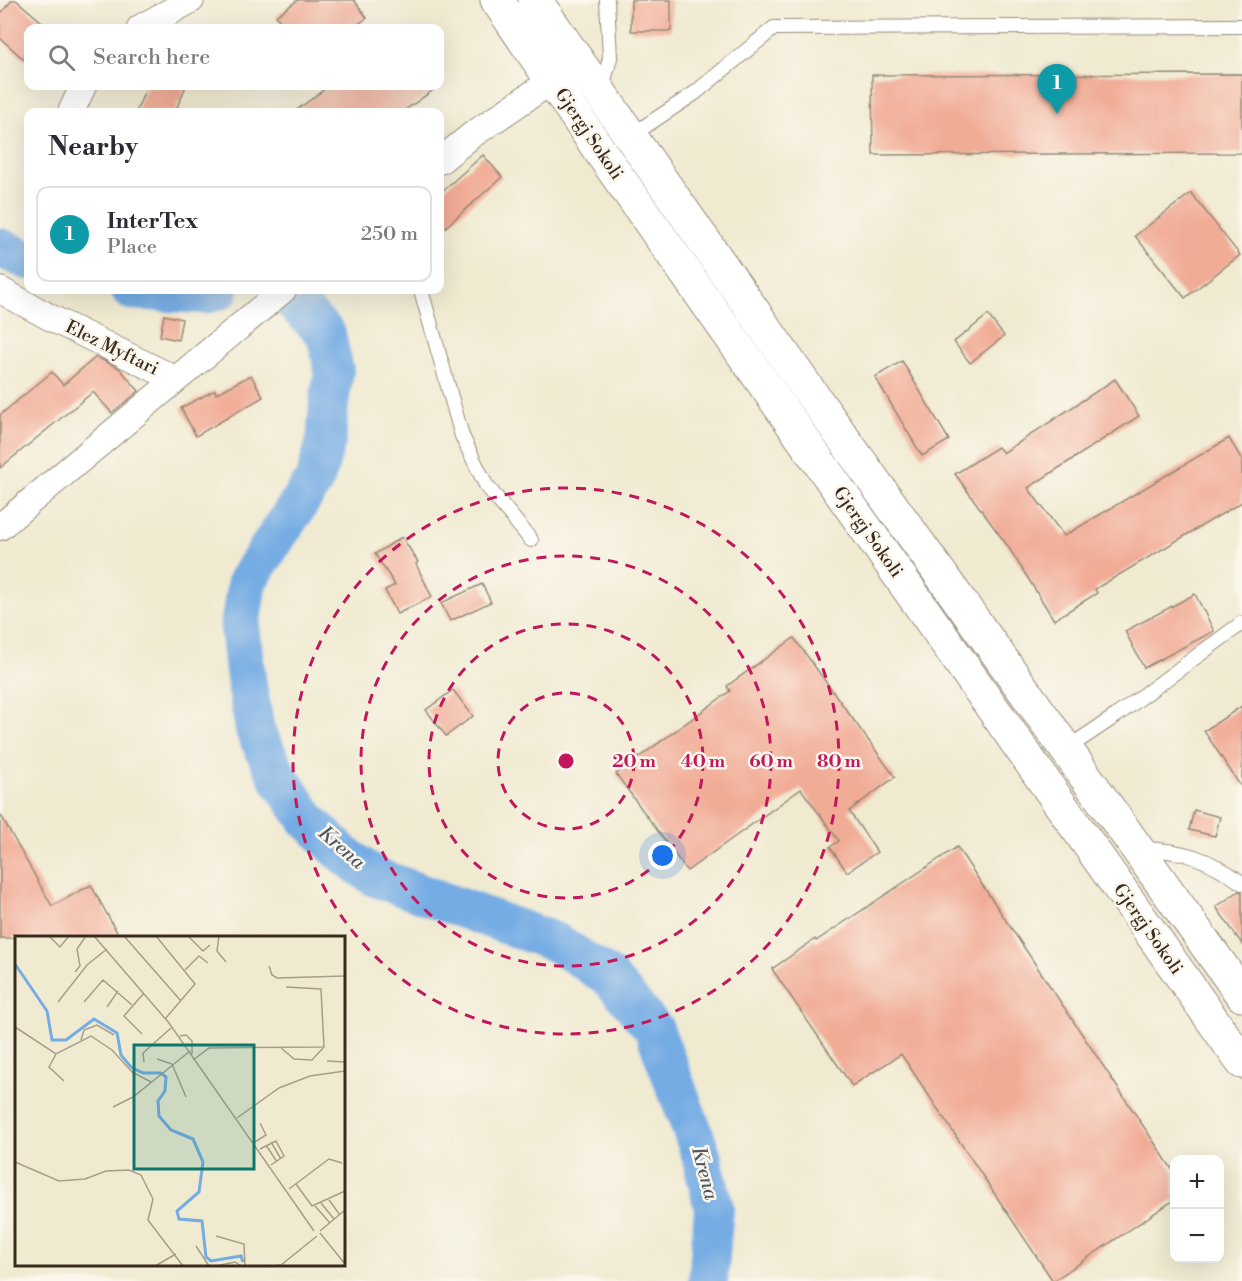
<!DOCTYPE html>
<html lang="en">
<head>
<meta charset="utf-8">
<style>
  body { margin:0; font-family:"Libre Bodoni",serif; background:#f7f7f7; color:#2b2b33 }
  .controls { position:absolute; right:18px; bottom:18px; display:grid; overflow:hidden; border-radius:12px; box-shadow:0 6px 24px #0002 }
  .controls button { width:54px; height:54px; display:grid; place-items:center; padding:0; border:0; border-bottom:2px solid #e1e1e2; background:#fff; color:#2b2b33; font:30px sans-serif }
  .you { position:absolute; left:663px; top:856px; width:21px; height:21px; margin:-15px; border:4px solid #fff; border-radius:50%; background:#1a73e8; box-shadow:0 0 0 9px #1a73e833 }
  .badge { display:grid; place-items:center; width:39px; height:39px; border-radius:50%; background:#db2777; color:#fff; font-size:20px; font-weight:700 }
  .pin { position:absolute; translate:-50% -50px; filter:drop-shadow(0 2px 3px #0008) }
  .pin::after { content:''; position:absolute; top:32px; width:21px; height:18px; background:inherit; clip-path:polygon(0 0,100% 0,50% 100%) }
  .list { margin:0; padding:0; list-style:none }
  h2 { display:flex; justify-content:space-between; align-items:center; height:78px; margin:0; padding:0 24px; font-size:26px }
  h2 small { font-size:20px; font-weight:400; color:#7c7c81 }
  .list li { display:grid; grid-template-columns:39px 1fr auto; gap:18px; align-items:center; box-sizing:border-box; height:96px; margin:0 12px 12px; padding:0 12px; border:2px solid #e1e1e2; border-radius:12px }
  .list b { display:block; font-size:22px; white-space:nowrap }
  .list p { margin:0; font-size:20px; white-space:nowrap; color:#7c7c81 }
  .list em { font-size:20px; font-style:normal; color:#7c7c81 }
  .icon { flex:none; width:33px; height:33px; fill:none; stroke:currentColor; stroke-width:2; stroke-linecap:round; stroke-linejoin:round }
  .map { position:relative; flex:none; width:1242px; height:1281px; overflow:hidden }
  .search { position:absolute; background:#fff; box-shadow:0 6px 24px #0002; left:24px; top:24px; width:420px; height:66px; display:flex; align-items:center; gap:15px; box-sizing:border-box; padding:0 21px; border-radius:12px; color:#7c7c81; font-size:22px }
  .panel { position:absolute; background:#fff; box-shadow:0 6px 24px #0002; left:24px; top:108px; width:420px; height:186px; border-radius:12px }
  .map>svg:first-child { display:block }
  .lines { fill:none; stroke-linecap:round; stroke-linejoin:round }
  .river { stroke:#75ace4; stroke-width:40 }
  .building { fill:#f1ac96 }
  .service-casing { stroke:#968a78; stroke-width:16 }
  .minor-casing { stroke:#968a78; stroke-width:28 }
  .secondary-casing { stroke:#968a78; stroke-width:35 }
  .service { stroke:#fff; stroke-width:14 }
  .minor { stroke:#fff; stroke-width:26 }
  .secondary { stroke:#fff; stroke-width:33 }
  .ring { fill:none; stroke:#c2185b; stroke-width:3; stroke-dasharray:10 8 }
  .labels { text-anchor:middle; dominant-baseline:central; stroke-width:5; stroke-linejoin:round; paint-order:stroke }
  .street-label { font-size:18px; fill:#3b2a1e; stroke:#fbf7ec }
  .water-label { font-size:20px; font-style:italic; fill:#4f5863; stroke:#fbf7ec }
  .inset-river { fill:none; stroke:#75ace4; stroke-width:3 }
  .inset-road { fill:none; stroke:#a89d89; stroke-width:1.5 }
  .view { fill:#0f766e; fill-opacity:0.15; stroke:#0f766e; stroke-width:3 }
  .inset-edge { fill:none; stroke:#3b2a1e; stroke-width:3 }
  .centre { fill:#c2185b; stroke:#fbf7ec; stroke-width:3 }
  .ring-label { font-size:18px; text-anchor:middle; font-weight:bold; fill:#c2185b; stroke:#fbf7ec; stroke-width:5; stroke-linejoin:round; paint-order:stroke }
</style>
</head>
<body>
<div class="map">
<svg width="1242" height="1281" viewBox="0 0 1242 1281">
  <rect width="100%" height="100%" fill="#fbf7ec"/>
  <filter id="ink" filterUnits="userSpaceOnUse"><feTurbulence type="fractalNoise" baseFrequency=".0167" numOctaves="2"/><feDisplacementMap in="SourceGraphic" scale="12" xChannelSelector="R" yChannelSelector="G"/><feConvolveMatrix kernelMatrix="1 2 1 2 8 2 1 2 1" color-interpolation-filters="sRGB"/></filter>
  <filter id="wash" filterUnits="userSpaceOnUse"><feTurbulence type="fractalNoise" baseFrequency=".008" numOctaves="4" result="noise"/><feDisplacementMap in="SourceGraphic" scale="24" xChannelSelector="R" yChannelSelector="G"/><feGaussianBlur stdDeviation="1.35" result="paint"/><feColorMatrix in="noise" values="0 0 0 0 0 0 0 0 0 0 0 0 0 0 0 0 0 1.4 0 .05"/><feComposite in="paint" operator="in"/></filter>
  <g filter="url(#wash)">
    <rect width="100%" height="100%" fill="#f0ead1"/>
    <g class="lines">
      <!-- river -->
      <g class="river">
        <polyline points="0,248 28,260"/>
        <polyline points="131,290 205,294 219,290"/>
        <polyline points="282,290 326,334 334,371 329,403 326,441 315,479 247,581 240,627 246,679 255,730 278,777 308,820 343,854 375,877 557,943 609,977 654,1029 700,1151 714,1208 708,1281"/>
      </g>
    </g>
    <g id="blocks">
      <!-- building -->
      <g class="building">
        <polygon points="12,0 16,0 49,28 28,28 28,63 0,38 0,14"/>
        <polygon points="298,0 354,0 367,18 352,28 285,28 276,16"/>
        <rect x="631" y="0" width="40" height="31"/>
        <polygon points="1242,74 1242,153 873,155 872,75"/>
        <polygon points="147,86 186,86 175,112 136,112"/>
        <polygon points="329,86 439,86 402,112 294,112"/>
        <polygon points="483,155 502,177 440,232 440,193"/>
        <polygon points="1191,193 1240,255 1185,298 1135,236"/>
        <polygon points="164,315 182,319 178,340 160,336"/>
        <polygon points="988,315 1004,336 970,363 954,342"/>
        <polygon points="96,357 119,368 139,391 112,413 93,392 0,468 0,415 52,372 63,385"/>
        <polygon points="902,361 949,440 922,456 875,377"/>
        <polygon points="251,375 263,397 196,436 181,408 215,390 216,394"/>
        <polygon points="1115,379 1139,416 1028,488 1064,536 1229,438 1242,460 1242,502 1095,589 1097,593 1054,620 1009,548 955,474 998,447 1003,453"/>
        <polygon points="402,537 418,562 416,564 432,597 397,614 385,590 395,585 375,554"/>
        <polygon points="482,584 491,602 450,621 441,603"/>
        <polygon points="1195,594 1214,631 1144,668 1125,631"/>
        <polygon points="794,638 895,777 849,811 877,852 847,872 830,847 839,841 801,789 687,871 616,774 730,691 727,686"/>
        <polygon points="453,690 473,716 446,736 426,710"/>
        <polygon points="1242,706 1242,788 1204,731"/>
        <polygon points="1194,810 1220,817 1215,836 1189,830"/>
        <polygon points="0,814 52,906 91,885 120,938 0,938"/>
        <polygon points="957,847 1174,1172 1174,1200 1053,1281 901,1054 852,1086 772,969 815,939 816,941"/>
        <polygon points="1239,891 1242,892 1242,944 1216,907"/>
      </g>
    </g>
  </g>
  <g filter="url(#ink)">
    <use href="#blocks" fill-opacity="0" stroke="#968a78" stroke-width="1.5"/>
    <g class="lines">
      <!-- service casing -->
      <g class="service-casing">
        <g id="service">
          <polyline points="602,89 610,58 607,0"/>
          <polyline points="629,137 695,93 774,28 1242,26"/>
          <polyline points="421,290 462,436 486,485 531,540"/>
          <polyline points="1066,749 1117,715 1242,623"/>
          <path d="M1141 849C1183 850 1208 858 1242 883"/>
        </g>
      </g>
      <!-- minor casing -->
      <g class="minor-casing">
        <g id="minor">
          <polyline points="140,28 191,0"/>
          <polyline points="71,112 83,86"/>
          <polyline points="440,161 472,135 566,71"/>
          <polyline points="0,290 53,319 175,379"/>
          <polyline points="0,527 283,290"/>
        </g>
      </g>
      <!-- secondary casing -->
      <g class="secondary-casing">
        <g id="secondary">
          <polyline points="497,0 602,154 1242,1062"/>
          <polyline points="535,0 798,375 1242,995"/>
        </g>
      </g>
      <!-- service -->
      <use href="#service" class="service"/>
      <!-- minor -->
      <use href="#minor" class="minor"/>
      <!-- secondary -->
      <use href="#secondary" class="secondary"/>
    </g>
  </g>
  <!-- distance rings -->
  <g class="ring">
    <circle cx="566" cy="761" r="68"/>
    <circle cx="566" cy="761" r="137"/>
    <circle cx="566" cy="761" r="205"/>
    <circle cx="566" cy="761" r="273"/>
  </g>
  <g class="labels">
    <!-- street labels -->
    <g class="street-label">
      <text transform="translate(589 134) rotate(56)">Gjergj Sokoli</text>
      <text transform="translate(112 348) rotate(26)">Elez Myftari</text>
      <text transform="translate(868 532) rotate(55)">Gjergj Sokoli</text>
      <text transform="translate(1148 929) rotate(55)">Gjergj Sokoli</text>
    </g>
    <!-- water labels -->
    <g class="water-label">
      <text transform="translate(341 848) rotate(41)">Krena</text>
      <text transform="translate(704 1173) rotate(75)">Krena</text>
    </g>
  </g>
  <!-- overview -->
  <g transform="translate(15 936)">
    <rect width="330" height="330" fill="#f0ead1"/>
    <path class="inset-river" d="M0 28 32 75 37 104H51L79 83 102 97 106 119 116 131 128 137H146L151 141 150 155 143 165 144 180 156 194 178 203 188 226 184 256 162 275 164 283 187 285 191 321 196 325 226 320 228 326"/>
    <path class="inset-road" d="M34 0 45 11 54 0M79 0 154 87 299 295M109 0 166 65M141 0 180 48 150 83M173 0 188 15 195 9M204 0 202 15 211 26M254 30 257 39 262 42 330 40M170 34 184 20 193 27M60 36 65 30 62 13 71 0M43 66 72 29 92 13M69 66 88 44 117 69M92 71 103 55M0 91 41 118 76 100 97 114 117 136 136 146M127 98 109 80 129 57M165 100 171 99 177 105V118M66 104 69 94 82 89 99 99M265 111 279 123 297 124 309 111M41 118 34 131 49 145M142 123 157 128 171 161M178 124 194 112 309 111 306 53 271 51M312 125 330 126M129 126 128 117 156 92M98 171 118 161 175 115M222 182 264 152 295 140 330 135M240 206 251 199 245 187M256 206 266 223M251 209 262 226M245 213 261 205 269 220 256 229M0 226 44 245 70 243 91 235 114 234 126 239 138 263 133 284 168 330M281 248 297 270 330 255M274 253 314 223 327 227M314 264 325 279M306 267 319 283M300 270 315 287M305 295 330 274M305 297 330 328M201 300 229 308 230 330M181 310 194 330M140 330 161 318M201 330 220 326 226 330M259 330 266 329 302 300"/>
    <path class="view" d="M119 109H239V233H119Z"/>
    <rect width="330" height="330" class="inset-edge"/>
  </g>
  <circle cx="566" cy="761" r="9" class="centre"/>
  <g class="ring-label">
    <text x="634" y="767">20 m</text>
    <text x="703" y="767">40 m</text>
    <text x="771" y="767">60 m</text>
    <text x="839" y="767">80 m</text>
  </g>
</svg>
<div class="controls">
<button>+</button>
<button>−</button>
</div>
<div class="you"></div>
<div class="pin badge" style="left:1057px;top:114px;background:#0f9aa8">1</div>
<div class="search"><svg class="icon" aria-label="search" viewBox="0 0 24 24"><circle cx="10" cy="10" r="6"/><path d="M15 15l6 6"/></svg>Search here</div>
<section class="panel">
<h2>Nearby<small></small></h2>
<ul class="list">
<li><span class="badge" style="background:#0f9aa8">1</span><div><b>InterTex</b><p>Place</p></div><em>250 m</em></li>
</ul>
</section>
</div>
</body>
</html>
